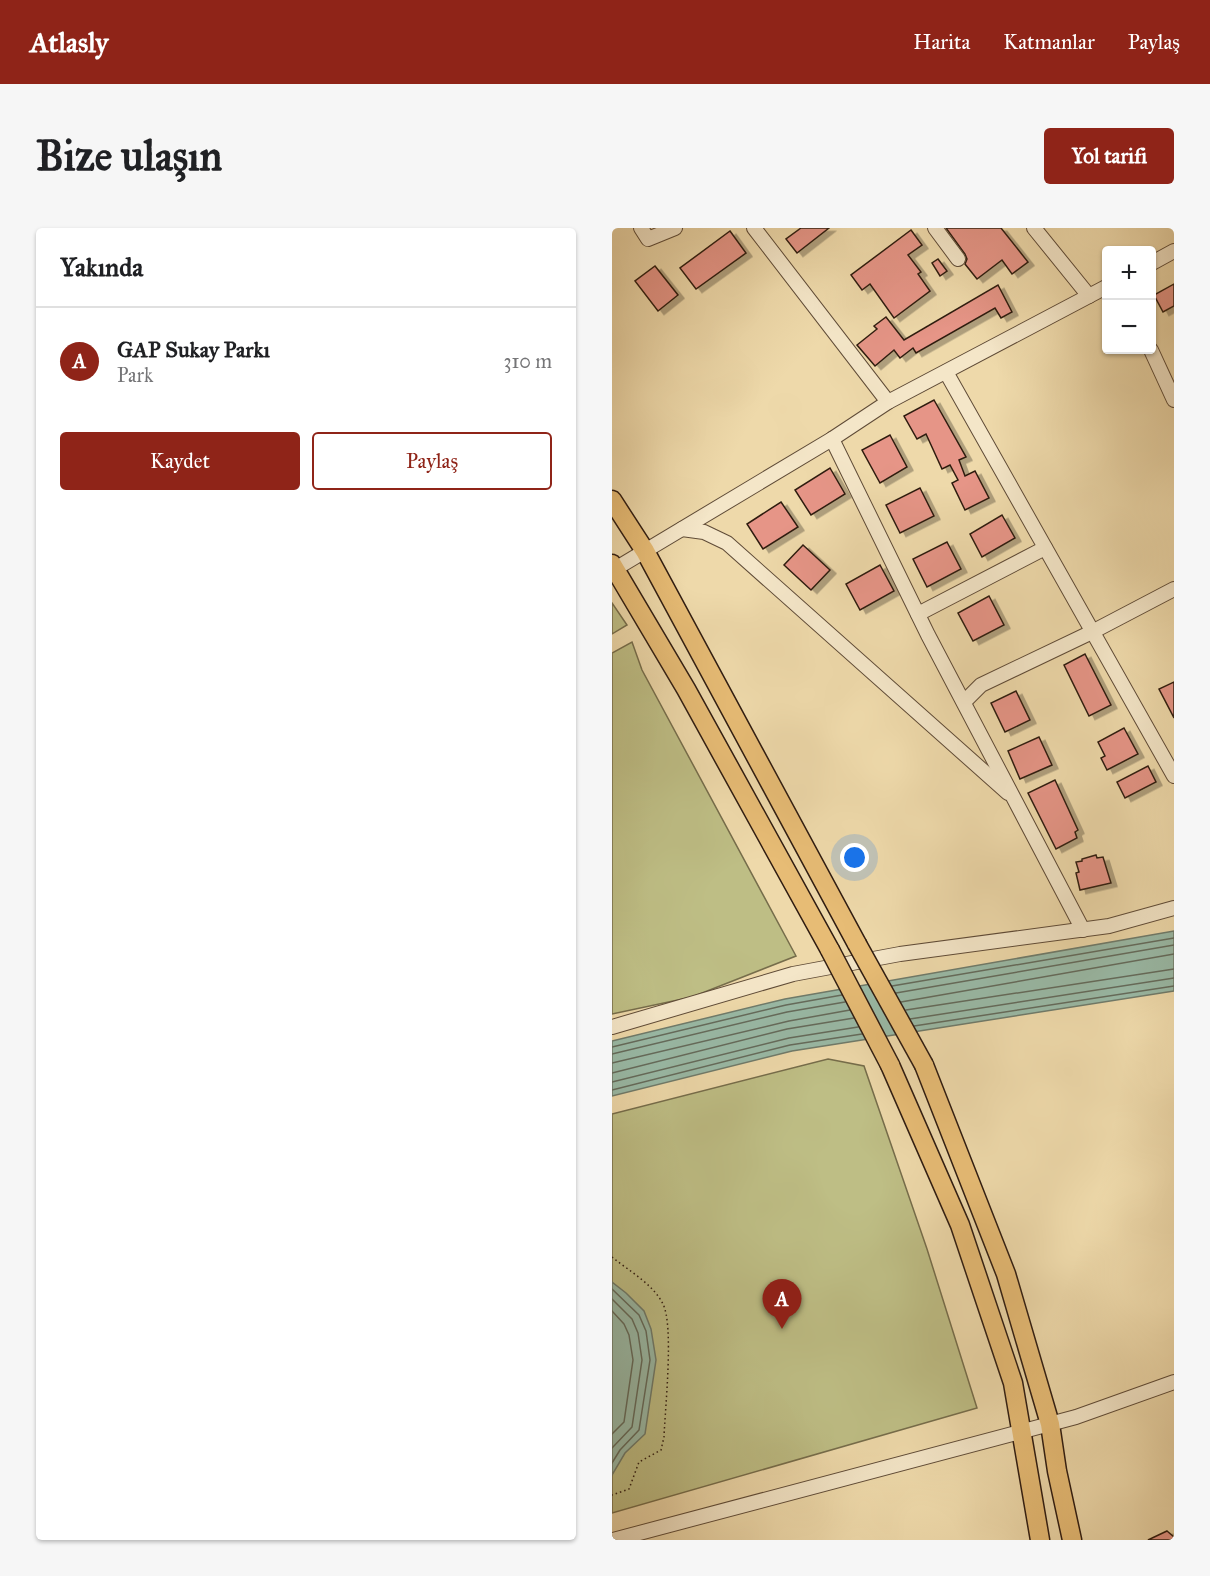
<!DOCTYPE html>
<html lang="tr">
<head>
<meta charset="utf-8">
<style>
  body { margin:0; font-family:"IM FELL Great Primer",serif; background:#f6f6f6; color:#202124 }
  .controls { position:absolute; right:18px; top:18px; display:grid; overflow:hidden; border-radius:6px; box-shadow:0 2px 4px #0004 }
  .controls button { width:54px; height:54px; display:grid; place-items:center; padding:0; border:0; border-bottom:2px solid #e0e0e0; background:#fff; color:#202124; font:30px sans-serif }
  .you { position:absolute; left:243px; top:630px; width:21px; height:21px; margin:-15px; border:4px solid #fff; border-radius:50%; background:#1a73e8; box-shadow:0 0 0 9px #1a73e833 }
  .badge { display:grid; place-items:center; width:39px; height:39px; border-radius:50%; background:#8f2418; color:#fff; font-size:20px; font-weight:700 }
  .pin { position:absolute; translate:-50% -50px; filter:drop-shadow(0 2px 3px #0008) }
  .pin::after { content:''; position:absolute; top:32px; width:21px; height:18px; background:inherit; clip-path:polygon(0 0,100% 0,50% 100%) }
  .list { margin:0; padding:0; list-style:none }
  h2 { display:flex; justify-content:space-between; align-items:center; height:78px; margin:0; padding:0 24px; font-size:26px }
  h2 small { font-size:20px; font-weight:400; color:#757577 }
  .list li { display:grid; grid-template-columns:39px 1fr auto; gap:18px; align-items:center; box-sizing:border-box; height:108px; padding:0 24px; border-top:2px solid #e0e0e0 }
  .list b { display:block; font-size:22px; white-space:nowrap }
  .list p { margin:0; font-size:20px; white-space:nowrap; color:#757577 }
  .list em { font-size:20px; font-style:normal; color:#757577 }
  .actions { display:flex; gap:12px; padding:18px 24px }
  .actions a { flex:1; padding:14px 0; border:2px solid #8f2418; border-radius:6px; text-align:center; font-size:21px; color:#8f2418 }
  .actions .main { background:#8f2418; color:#fff }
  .map { position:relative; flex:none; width:562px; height:1312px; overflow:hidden; border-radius:6px }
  header { display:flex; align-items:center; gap:36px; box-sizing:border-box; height:84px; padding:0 30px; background:#8f2418; color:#fff }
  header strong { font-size:28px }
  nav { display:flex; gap:33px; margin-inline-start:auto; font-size:21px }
  .intro { display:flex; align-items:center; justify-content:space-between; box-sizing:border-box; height:144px; padding:0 36px }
  h1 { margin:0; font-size:42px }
  .button { padding:15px 27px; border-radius:6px; background:#8f2418; color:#fff; font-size:21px; font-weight:700 }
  main { display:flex; gap:36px; padding:0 36px }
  aside { flex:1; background:#fff; border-radius:6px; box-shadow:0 2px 4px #0004 }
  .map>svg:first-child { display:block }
  .green { fill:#bebe85; stroke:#766d4b; stroke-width:1.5 }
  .water { fill:#99baa7; stroke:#6f7b6b; stroke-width:1.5 }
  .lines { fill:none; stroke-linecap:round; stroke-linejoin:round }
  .shore { stroke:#646b5c; stroke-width:1.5 }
  .building { fill:#e69587; stroke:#2f1c11; stroke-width:1.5; filter:url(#shadow) }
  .minor-casing { stroke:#5f4b37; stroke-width:16 }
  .major-casing { stroke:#2f1c11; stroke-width:21 }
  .path { stroke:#2f1c11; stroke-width:1.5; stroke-dasharray:1.5 3; stroke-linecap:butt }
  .minor { stroke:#f4e6c8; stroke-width:14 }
  .major { stroke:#e7bc75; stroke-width:18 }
  .major-bridge-casing { stroke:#2f1c11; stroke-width:21; stroke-linecap:butt }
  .major-bridge { stroke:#e7bc75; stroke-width:18 }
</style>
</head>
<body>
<header>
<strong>Atlasly</strong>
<nav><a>Harita</a><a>Katmanlar</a><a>Paylaş</a></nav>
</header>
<div class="intro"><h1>Bize ulaşın</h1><a class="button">Yol tarifi</a></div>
<main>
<aside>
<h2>Yakında<small></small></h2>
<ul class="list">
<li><span class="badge">A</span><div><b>GAP Sukay Parkı</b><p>Park</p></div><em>310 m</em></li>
</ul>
<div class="actions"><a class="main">Kaydet</a><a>Paylaş</a></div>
</aside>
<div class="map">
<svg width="562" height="1312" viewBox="0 0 562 1312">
  <defs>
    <filter id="shadow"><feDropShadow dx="6" dy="3.5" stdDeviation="0" flood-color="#0004"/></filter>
  </defs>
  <rect width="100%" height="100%" fill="#eed9aa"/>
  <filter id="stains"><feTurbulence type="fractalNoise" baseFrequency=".00333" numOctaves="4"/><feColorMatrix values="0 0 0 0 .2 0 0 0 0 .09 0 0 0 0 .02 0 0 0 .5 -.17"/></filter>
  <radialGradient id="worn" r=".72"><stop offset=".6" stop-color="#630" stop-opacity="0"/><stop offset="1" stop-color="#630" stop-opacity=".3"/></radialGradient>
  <!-- green -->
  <g class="green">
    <polygon points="0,375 15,397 0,406"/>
    <polygon points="20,414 30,442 184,728 80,769 0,786 0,425"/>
    <polygon points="216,831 252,838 315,1021 365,1180 0,1285 0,886"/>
  </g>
  <!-- water -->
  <g class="water">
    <polygon points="562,703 562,763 180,823 0,868 0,813 173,771"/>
    <polygon points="0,1054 14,1065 32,1083 39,1101 44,1132 33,1206 13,1225 0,1247"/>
  </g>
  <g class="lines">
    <!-- shore -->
    <g class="shore">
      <polyline points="280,758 562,710"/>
      <polyline points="284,765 562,717"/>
      <polyline points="289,774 562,726"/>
      <polyline points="294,782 562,741"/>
      <polyline points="298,791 562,750"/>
      <polyline points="302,798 562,758"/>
      <polyline points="0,819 174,777 230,767"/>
      <polyline points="0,826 175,784 233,774"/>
      <polyline points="0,835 177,793 238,782"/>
      <polyline points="0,845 175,801 242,790"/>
      <polyline points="0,854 177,810 246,799"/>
      <polyline points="0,862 178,817 250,806"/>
      <polyline points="0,1061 27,1087 34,1103 38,1132 27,1202 8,1222 0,1235"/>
      <polyline points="0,1071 20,1091 26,1105 30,1132 20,1199 0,1220"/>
      <polyline points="0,1083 12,1096 17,1107 21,1132 12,1194 0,1206"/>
    </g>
  </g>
  <!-- building -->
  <g class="building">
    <polygon points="189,0 217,0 185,25 174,11"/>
    <polygon points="334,0 389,0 416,34 400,46 390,32 365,51 353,36 355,31 353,26"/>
    <polygon points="299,2 310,17 296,27 309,44 306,46 318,63 282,90 258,56 250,62 239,47"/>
    <polygon points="118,3 134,25 84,61 68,40"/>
    <polygon points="326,31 335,43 328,48 320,35"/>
    <polygon points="43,38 66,67 46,83 23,53"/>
    <polygon points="562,56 562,78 551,84 542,67"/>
    <polygon points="386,57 400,84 389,90 383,80 304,125 301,120 288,130 282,122 263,138 245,117 265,101 262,98 274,89 292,112"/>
    <polygon points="322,172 354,229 347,232 353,248 363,243 377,270 353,282 340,255 346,252 338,237 330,241 314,206 305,211 292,188"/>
    <polygon points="278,207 295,239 268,255 250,222"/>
    <polygon points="218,240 233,266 199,287 183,262"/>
    <polygon points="308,260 322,288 288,305 274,277"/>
    <polygon points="169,274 186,299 151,321 135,296"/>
    <polygon points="390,287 403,310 370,329 358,306"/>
    <polygon points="335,314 349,341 315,359 301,331"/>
    <polygon points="191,317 218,342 199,362 172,337"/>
    <polygon points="268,337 282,363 248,382 234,356"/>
    <polygon points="377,368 392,397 361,413 346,385"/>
    <polygon points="473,426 499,477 477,488 452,437"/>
    <polygon points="562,454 562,490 547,461"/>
    <polygon points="404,463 418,492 393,504 379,475"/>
    <polygon points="512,500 526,526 495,542 489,530 493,528 486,514"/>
    <polygon points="427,509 440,537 408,551 396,523"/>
    <polygon points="536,538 544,554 513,570 505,554"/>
    <polygon points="443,552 466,602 463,604 465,610 444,621 416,565"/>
    <polygon points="484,627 485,630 491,629 499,655 468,662 464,645 467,644 464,634 470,633 470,631"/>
    <polygon points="555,1303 562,1309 562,1312 536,1312"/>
  </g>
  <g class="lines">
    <!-- minor casing -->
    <g class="minor-casing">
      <g id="minor">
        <polyline points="29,0 36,11 63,0"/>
        <polyline points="142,0 276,174"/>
        <polyline points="323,0 346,31"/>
        <polyline points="422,0 477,68"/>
        <polyline points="540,35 562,23"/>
        <polyline points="539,122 562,172"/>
        <polyline points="334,144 562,548"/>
        <polyline points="220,211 316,407 471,702"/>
        <polyline points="70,301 92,304 115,315 396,565"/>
        <polyline points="3,341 220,211 276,174 494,59"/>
        <polyline points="306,386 433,320"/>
        <polyline points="352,474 369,457 480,404 562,361"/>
        <polyline points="0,799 181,746 288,726 497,698 562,680"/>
        <polyline points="1,1312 464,1189 562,1154"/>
      </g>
    </g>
    <!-- major casing -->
    <g class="major-casing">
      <g id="major">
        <polyline points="0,272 33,323 245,716"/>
        <polyline points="0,336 74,461 218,722"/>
        <polyline points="278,837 348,997 401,1155 428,1312"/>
        <polyline points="312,837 394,1046 438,1196 445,1243 460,1312"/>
      </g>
    </g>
    <!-- path -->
    <path class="path" d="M0 1029C17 1043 41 1056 51 1076 62 1098 53 1181 52 1209L49 1222 27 1234 17 1261 0 1267"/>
    <!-- minor -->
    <use href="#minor" class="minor"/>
    <!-- major -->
    <use href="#major" class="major"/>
    <!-- major-bridge casing -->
    <g class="major-bridge-casing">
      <g id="major-bridge">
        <polyline points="245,716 312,837"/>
        <polyline points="218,722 278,837"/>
      </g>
    </g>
    <!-- major-bridge -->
    <use href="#major-bridge" class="major-bridge"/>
  </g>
  <rect width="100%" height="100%" filter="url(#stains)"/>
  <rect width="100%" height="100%" fill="url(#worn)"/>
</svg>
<div class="controls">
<button>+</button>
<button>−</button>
</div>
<div class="you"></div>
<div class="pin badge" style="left:170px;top:1101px">A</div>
</div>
</main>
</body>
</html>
